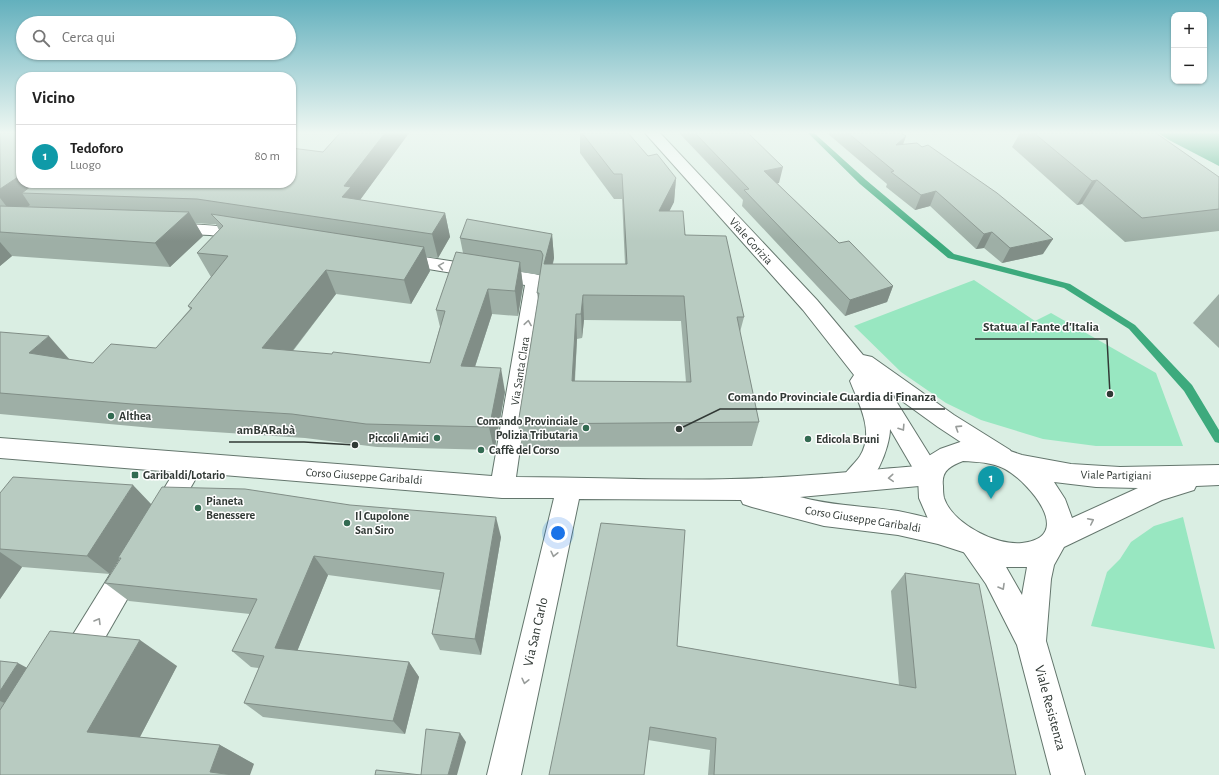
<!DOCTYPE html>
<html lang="it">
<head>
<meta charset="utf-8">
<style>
  body { margin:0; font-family:"Alegreya Sans",sans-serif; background:#f6f6f6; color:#222 }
  .controls { position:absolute; right:12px; top:12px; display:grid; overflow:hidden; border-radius:8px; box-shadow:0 1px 3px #0004 }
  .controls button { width:36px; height:36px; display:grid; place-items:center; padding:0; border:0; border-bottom:1px solid #e0e0e0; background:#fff; color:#222; font:20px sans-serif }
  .you { position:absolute; left:558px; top:533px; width:14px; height:14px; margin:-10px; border:3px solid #fff; border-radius:50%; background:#1a73e8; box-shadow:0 0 0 6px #1a73e833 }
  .badge { display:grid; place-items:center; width:26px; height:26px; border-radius:50%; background:#0b8043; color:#fff; font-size:13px; font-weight:700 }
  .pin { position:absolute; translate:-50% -33px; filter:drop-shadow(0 1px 2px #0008) }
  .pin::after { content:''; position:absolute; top:21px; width:14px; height:12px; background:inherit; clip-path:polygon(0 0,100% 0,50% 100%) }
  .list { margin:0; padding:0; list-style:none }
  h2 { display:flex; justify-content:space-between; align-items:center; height:52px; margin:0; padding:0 16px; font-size:17px }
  h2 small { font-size:13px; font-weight:400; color:#767676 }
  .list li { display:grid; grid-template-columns:26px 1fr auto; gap:12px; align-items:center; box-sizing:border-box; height:64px; padding:0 16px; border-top:1px solid #e0e0e0 }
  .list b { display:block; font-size:15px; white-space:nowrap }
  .list p { margin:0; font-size:13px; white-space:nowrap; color:#767676 }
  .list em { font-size:13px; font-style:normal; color:#767676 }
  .icon { flex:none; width:22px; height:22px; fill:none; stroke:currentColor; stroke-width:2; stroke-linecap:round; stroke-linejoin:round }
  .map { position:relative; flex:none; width:1219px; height:775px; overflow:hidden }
  .search { position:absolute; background:#fff; box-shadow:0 1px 3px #0004; left:16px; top:16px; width:280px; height:44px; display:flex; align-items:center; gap:10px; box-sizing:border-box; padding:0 14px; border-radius:22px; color:#767676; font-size:15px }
  .panel { position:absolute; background:#fff; box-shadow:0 1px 3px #0004; left:16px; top:72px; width:280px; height:116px; border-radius:16px }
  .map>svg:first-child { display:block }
  .green { fill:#98e7c1 }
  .water { fill:#3daa7d }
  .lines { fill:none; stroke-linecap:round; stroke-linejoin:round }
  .stream { fill:#3daa7d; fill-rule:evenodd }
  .minor-casing { stroke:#64766d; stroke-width:2 }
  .tertiary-casing { stroke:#64766d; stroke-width:2 }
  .secondary-casing { stroke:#64766d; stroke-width:2 }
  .minor { fill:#fff; fill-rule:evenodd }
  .tertiary { fill:#fff; fill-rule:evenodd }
  .secondary { fill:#fff; fill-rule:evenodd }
  .wall { fill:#9eafa6; fill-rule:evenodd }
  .shaded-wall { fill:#818e87 }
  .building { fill:#b8cbc1; stroke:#818e87; fill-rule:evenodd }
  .oneway { stroke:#989c9a }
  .poi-dot { fill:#336b52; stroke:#fff; stroke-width:1.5 }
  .labels { text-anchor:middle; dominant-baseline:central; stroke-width:3; stroke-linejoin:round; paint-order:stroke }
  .street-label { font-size:12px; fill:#313935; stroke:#fff }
  .poi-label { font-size:12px; font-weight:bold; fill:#313935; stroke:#fff; text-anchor:start }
  .near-street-label { font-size:14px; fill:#313935; stroke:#fff }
  .leader { fill:none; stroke:#313935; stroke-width:1.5 }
  .callout-dot { fill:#313935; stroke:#fff; stroke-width:1.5 }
  .callout-label { font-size:13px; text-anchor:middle; font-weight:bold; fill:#313935; stroke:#fff; stroke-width:3; stroke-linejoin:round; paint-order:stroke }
</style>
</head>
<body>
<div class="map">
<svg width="1219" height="775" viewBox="0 0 1219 775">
  <rect width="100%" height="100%" fill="#daeee3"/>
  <!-- green -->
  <g class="green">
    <polygon points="974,280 1035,321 1051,313 1156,373 1183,446 1096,446 1043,439 981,420 946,403 901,372 854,326"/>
    <polygon points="1183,517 1215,649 1091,626 1107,572 1120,559 1131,542 1154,526"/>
  </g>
  <!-- water -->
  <polygon class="water" points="1158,133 1219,133 1219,166 1169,140"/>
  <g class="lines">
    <!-- stream -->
    <polygon class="stream" points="808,133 814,133 866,180 954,254 1070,284 1135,325 1192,385 1219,430 1219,443 1215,442 1184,391 1129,329 1064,288 948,258 860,184"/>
    <!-- minor casing -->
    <g class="minor-casing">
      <g id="minor">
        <path d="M169 224C198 224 226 225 254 232L257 236 254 240 248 241 210 235 163 233 160 229 163 225Z"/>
        <path d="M398 253 535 274 542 276 544 280 516 477C587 477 659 481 731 479 798 478 864 470 930 465L939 468 942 475 939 482 930 485 800 497C832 506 865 506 898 511 924 516 950 523 975 533L979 541 975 549 966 553 938 544 898 535 824 526 752 507 743 504 741 500 579 499 521 775H487L554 498H502L199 473 172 520 163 523 154 520 150 512 174 472 0 458V438L492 476 525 285 392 263 389 259 392 255Z"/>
        <polygon points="131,553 141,557 145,566 141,575 86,671 75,675 64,671 60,660 64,649 121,557"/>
      </g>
    </g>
    <!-- tertiary casing -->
    <g class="tertiary-casing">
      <path id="tertiary" d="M645 133H660L817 300 863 355 872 357 954 415 1010 450 1014 457 1010 464 1002 467 994 464 938 427 891 393 942 475 939 482 930 485 921 482 890 429C890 446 874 491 853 491 851 491 847 489 844 488L841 481C845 471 854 465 860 456 875 432 859 404 850 381L854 375 803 310Z"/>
    </g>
    <!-- secondary casing -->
    <g class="secondary-casing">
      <path id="secondary" d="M963 441 990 444 1022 455 1071 464 1120 467 1219 465V485L1196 486 1194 490 1162 500 1064 547 1054 565 1051 579 1046 641 1085 775H1051L1017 645 986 584 963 551 941 535 929 521 919 498 918 477 927 457 940 449ZM963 461C977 462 992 462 1005 469 1029 482 1076 537 1022 543 996 546 952 523 944 498 943 494 943 490 943 486 941 471 950 466 963 461ZM1054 482 1096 487 1138 488 1072 518 1065 499ZM1006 567H1027L1022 595Z"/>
    </g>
    <!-- minor -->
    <use href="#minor" class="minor"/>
    <!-- tertiary -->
    <use href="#tertiary" class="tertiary"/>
    <!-- secondary -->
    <use href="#secondary" class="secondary"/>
  </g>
  <!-- wall -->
  <g class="wall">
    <path d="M0 133 21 183 323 152 340 133H409L360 200 445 213 450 237 438 258 426 257 430 271 411 304 336 294 293 351 430 363 440 327 436 310 463 253 460 238 552 234 554 258 553 264H625L622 199H614L580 153V133H628L648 156 676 178 674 202 669 211 744 317 740 332 759 422 752 446 522 447 518 424 538 299 537 293 540 275 521 272 523 286 518 316 492 314 475 367 505 392 495 447 494 450 377 447 305 438 153 428 0 414V332L70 360 93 363 156 348 190 309 188 306 211 277 197 253 219 230 216 224H210L195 223 203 236 170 267 12 256 0 266ZM584 320 681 321 686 382 575 381 577 339 582 338Z"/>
    <polygon points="679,133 748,133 779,183 777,183 839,243 893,286 887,302 845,316 742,206 743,200"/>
    <polygon points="827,133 901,133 906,136 903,144 1043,254 1002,263 984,248 976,249 930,206 915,210 886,187 887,184"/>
    <polygon points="1020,133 1156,133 1219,177 1219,231 1125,242 1082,204 1077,205 1012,147"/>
    <polygon points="1219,294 1219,348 1193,323"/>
    <polygon points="0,493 151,504 501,537 481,655 440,650 432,634 440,590 328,575 297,651 409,662 419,677 405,734 263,717 244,703 259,668 251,667 232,651 250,614 129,601 105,583 120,560 119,559 110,574 22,567 0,599"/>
    <polygon points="905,573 1016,775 708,775 710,750 648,740 549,775 677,646 899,685 891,591"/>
    <polygon points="0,661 27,668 177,666 140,737 220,745 254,764 0,775"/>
  </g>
  <!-- shaded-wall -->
  <g class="shaded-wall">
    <polygon points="385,133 409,133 357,204 342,197 344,186"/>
    <polygon points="906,136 901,150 896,145"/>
    <polygon points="783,167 779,183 761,186 764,171"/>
    <polygon points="21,175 21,183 60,183 22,193 30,205 14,216 0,198 0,189"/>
    <polygon points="676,178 674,202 657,236 659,211"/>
    <polygon points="1097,180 1082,204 1077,205 1092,181"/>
    <polygon points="936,191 930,206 915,210 921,195"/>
    <polygon points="189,212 203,236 170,267 155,243"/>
    <polygon points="445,213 450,237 438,258 432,234"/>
    <polygon points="992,232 984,248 976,249 984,234"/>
    <polygon points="552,234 554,258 546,289 544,264"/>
    <polygon points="1053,239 1043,254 1002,263 1010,248"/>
    <polygon points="0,242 12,256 0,266"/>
    <polygon points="424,247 430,271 411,304 404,280"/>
    <polygon points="520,262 523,286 518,316 515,291"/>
    <polygon points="326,270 336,294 276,372 262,348"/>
    <polygon points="893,286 887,302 845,316 850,300"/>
    <polygon points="488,289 492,314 467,391 461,366"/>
    <polygon points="583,295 584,320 582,338 581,314"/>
    <polygon points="576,314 577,339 573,406 572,381"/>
    <polygon points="49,336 70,360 29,353"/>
    <polygon points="501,368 505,392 495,447 494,450 489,427"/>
    <polygon points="133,485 152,505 118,558 119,559 110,574 87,556"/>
    <polygon points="496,517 501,537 481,655 475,639"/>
    <polygon points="0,552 22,567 0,599"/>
    <polygon points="314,556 328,575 292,664 275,648"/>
    <polygon points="140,640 177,666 132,752 87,732"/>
    <polygon points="409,662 419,677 405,734 393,721"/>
    <polygon points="18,663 46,678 25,712 0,701 0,691"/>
    <polygon points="460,733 466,742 457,775 448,775"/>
    <polygon points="220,745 254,764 250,775 216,775 210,772"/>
  </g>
  <!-- building -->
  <g class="building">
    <polygon points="0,133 21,133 21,175 0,189"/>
    <polygon points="340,133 385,133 344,186 351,187 342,197 445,213 432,234 197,199 22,193 35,183 291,183 291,148 323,152"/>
    <path d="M582 133H628L648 156 657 154 676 178 659 211H683L685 235 726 236 744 317H737L759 422 518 424 539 293H537L543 255 541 251 460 238 467 219 552 234 544 264H627L622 174H614ZM583 295 684 296 691 382 572 381 576 314H581Z"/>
    <polygon points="695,133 748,133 783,167 764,171 839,243 849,241 893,286 850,300 744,190 749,189"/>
    <polygon points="848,133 901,133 906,136 896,145 917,143 922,147 928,145 997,193 1053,239 1010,248 992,232 984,234 936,191 921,195 891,172 894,171"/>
    <polygon points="1034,133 1156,133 1219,177 1219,209 1142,218 1097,180 1092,181"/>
    <polygon points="0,206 189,212 155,243 0,232"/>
    <polygon points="211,214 424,247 404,280 326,270 262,348 332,354 333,352 430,363 445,311 436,310 456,252 520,262 515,291 488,289 461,366 501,368 490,424 489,427 366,424 292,414 132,404 0,393 0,332 49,336 29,353 93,363 111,344 156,348 192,308 188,306 228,256 197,253 223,226"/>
    <polygon points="13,477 133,485 87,556 0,549 0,493"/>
    <polygon points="162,487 245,489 350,505 496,517 475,639 432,634 444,573 314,556 275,648 409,662 393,721 244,703 264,656 232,651 257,599 105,583 121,558 118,558"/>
    <polygon points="601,523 685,530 677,646 916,688 905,573 979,584 1016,775 714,775 716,738 650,727 644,775 549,775"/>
    <polygon points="50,631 140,640 87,732 220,745 210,772 233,775 0,775 0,710"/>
    <polygon points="0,661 18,663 0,691"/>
    <polygon points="426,729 460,733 448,775 375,775 376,770 421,775"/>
  </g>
  <!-- one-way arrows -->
  <defs><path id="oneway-chevron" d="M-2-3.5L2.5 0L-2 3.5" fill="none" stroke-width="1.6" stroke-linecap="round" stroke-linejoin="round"/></defs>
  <g class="oneway">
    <use href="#oneway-chevron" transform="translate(441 266) rotate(-171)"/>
    <use href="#oneway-chevron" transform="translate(528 323) rotate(-81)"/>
    <use href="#oneway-chevron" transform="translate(902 428) rotate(57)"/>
    <use href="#oneway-chevron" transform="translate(958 428) rotate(-147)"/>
    <use href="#oneway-chevron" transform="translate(891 478) rotate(176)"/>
    <use href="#oneway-chevron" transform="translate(1091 521) rotate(-26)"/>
    <use href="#oneway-chevron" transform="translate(554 554) rotate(103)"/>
    <use href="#oneway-chevron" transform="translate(1002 587) rotate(60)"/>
    <use href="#oneway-chevron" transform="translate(98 621) rotate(-59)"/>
    <use href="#oneway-chevron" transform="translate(525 681) rotate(103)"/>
  </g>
  <!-- sky -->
  <linearGradient id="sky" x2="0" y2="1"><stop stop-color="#63b0bd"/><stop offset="0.55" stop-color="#eef7f2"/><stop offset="1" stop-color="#eef7f2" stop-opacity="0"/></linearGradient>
  <rect width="1219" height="241" fill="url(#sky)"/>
  <!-- markers -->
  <g class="poi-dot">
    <circle cx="111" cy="416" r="4"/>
    <circle cx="586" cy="428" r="4"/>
    <circle cx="437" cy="438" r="4"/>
    <circle cx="808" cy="439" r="4"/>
    <circle cx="481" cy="450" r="4"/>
    <rect x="131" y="471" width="8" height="8" rx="2"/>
    <circle cx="198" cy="508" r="4"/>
    <circle cx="347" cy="523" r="4"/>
  </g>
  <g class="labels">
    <!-- street labels -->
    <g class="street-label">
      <text transform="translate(751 241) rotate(48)">Viale Gorizia</text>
      <text transform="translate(520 371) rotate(-81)">Via Santa Clara</text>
      <text transform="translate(1116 475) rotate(1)">Viale Partigiani</text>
      <text transform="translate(364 476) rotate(4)">Corso Giuseppe Garibaldi</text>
      <text transform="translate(863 519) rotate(9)">Corso Giuseppe Garibaldi</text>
    </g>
    <!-- poi labels -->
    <g class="poi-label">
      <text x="119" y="416">Althea</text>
      <text x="578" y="421" text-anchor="end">Comando Provinciale<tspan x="578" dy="14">Polizia Tributaria</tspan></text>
      <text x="429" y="438" text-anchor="end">Piccoli Amici</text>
      <text x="816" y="439">Edicola Bruni</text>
      <text x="489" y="450">Caffè del Corso</text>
      <text x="143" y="475">Garibaldi/Lotario</text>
      <text x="206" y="501">Pianeta<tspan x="206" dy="14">Benessere</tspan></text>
      <text x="355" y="516">Il Cupolone<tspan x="355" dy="14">San Siro</tspan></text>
    </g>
    <!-- near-street labels -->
    <g class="near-street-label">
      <text transform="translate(536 632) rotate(-77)">Via San Carlo</text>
      <text transform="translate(1050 708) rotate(75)">Viale Resistenza</text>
    </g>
  </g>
  <!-- callouts -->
  <path class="leader" d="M1110 394L1107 339H975M679 429L720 409H945M355 445L304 442H229"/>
  <g class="callout-dot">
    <circle cx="1110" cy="394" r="4"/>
    <circle cx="679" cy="429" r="4"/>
    <circle cx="355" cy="445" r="4"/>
  </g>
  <g class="callout-label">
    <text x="1041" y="331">Statua al Fante d'Italia</text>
    <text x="832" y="401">Comando Provinciale Guardia di Finanza</text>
    <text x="266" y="434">amBARabà</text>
  </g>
</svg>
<div class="controls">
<button>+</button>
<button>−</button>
</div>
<div class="you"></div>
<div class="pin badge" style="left:991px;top:499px;background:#0f9aa8">1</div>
<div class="search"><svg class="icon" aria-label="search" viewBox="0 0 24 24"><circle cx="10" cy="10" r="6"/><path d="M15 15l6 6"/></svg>Cerca qui</div>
<section class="panel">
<h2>Vicino<small></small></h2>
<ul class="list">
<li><span class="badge" style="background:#0f9aa8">1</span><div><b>Tedoforo</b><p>Luogo</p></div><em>80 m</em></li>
</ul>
</section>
</div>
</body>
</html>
